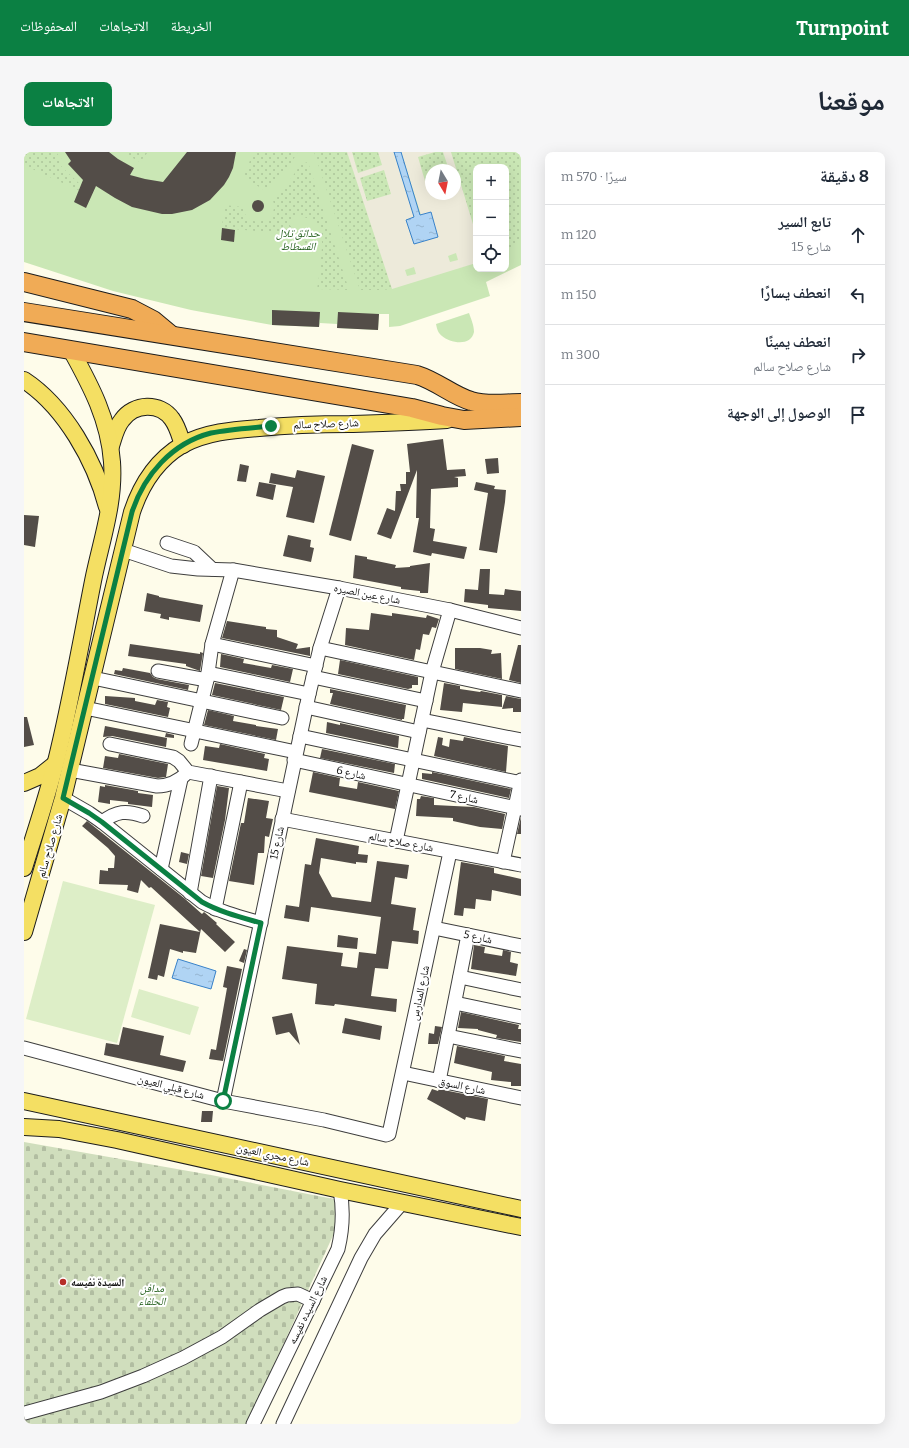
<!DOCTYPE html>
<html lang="ar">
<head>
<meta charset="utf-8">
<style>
  body { margin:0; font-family:Bitter,"Noto Naskh Arabic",serif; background:#f6f6f7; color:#1f2937; direction:rtl }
  .controls { position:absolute; right:12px; top:12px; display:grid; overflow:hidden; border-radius:8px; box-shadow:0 4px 16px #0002 }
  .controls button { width:36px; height:36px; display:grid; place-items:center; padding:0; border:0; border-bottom:1px solid #e0e1e3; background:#fff; color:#1f2937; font:20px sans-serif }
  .compass { position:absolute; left:401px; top:12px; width:36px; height:36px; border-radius:50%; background:#fff; box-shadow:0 4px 16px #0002; rotate:170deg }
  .stop { position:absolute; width:12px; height:12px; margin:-9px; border:3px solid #0b8043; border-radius:50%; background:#fff }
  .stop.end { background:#0b8043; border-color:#fff; box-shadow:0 1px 4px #0008 }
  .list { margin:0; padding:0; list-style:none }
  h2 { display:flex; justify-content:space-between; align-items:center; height:52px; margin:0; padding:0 16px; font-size:17px }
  h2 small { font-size:13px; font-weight:400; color:#747a83 }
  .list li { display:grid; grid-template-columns:26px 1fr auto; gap:12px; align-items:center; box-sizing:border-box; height:60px; padding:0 16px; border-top:1px solid #e0e1e3 }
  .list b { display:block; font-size:15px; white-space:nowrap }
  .list p { margin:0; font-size:13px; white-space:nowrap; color:#747a83 }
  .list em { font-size:13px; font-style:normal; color:#747a83 }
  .icon { flex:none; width:22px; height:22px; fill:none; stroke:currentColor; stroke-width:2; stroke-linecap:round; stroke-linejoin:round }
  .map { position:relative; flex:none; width:497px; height:1272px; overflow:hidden; direction:ltr; border-radius:8px }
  header { display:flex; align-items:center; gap:24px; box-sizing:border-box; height:56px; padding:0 20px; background:#0b8043; color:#fff }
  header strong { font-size:19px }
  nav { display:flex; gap:22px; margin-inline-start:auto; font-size:14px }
  .intro { display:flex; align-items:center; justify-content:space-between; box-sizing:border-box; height:96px; padding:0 24px }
  h1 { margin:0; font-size:28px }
  .button { padding:10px 18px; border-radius:8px; background:#0b8043; color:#fff; font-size:14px; font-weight:700 }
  main { display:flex; gap:24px; padding:0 24px }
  aside { flex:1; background:#fff; border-radius:8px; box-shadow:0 4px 16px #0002 }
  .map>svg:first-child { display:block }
  .grass { fill:#cae7b5; fill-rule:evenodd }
  .cemetery { fill:url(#cemetery-stones) }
  .garden { fill:url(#garden-dots) }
  .pitch { fill:#ddeec7 }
  .plaza { fill:#edeada; fill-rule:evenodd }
  .water { fill:url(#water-ripples); stroke:#3982c9 }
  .building { fill:#534d48 }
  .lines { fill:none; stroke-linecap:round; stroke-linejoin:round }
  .minor-casing { stroke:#3e3e3e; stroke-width:15 }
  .major-casing { stroke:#1c1c1c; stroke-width:18 }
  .highway-casing { stroke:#1c1c1c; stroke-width:20 }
  .minor { stroke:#fff; stroke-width:13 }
  .major { stroke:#f4df63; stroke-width:16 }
  .highway { stroke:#f0ab56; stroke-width:18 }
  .route { stroke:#0b8043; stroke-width:5 }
  .poi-dot { fill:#b62f28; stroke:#fff; stroke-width:1.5 }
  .labels { text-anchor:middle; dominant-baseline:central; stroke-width:4; stroke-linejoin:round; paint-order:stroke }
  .park-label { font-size:11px; font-style:italic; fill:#25601e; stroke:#fff }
  .street-label { font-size:11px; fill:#0b0b0b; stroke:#fff }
  .poi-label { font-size:11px; font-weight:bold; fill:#0b0b0b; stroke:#fff; text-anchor:start }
</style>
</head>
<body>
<header>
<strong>Turnpoint</strong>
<nav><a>الخريطة</a><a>الاتجاهات</a><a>المحفوظات</a></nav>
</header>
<div class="intro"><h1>موقعنا</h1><a class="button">الاتجاهات</a></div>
<main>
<aside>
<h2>8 دقيقة<small>سيرًا · 570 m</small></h2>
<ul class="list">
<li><svg class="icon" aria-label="ahead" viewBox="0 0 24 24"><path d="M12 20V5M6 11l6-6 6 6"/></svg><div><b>تابع السير</b><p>شارع 15</p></div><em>120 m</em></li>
<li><svg class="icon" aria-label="left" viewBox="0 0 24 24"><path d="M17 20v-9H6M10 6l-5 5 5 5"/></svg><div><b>انعطف يسارًا</b></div><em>150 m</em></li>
<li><svg class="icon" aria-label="right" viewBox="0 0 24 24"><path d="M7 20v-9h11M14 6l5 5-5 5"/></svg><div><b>انعطف يمينًا</b><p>شارع صلاح سالم</p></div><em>300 m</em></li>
<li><svg class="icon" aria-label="arrive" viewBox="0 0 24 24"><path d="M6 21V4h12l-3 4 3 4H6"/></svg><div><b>الوصول إلى الوجهة</b></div></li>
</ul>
</aside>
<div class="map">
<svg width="497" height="1272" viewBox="0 0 497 1272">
  <defs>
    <pattern id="cemetery-stones" width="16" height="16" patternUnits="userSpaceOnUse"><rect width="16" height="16" fill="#d0debd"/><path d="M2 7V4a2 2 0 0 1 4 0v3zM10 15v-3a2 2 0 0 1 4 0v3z" fill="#b1bda1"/></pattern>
    <pattern id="garden-dots" width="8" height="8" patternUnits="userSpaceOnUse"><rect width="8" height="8" fill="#cae7b5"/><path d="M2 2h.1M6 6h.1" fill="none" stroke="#acc59a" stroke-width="1.8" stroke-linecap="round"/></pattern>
    <pattern id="water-ripples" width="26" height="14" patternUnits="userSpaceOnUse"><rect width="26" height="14" fill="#b0d4f4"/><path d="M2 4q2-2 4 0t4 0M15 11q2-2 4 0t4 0" fill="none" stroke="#96b5d0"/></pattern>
  </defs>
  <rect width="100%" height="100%" fill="#fefcea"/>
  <!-- grass -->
  <g class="grass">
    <path d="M0 0H497V113L462 130 466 144 376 174 365 175V162H355L354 178 313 176V172L296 171 295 175 248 173 167 158 89 139 0 110ZM452 15H482V117H452ZM407 18H431V42H407Z"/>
    <path d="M445 161C447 167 450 173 450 180 447 195 426 191 418 184 414 181 413 177 412 172Z"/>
  </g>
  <!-- cemetery -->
  <polygon class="cemetery" points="0,990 187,1023 320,1049 317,1066 223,1272 0,1272"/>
  <!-- garden -->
  <g class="garden">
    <polygon points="0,0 32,0 39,9 36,13 60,36 58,40 4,15 0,15"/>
    <polygon points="98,0 124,0 116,10"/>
    <polygon points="232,0 274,0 261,20 240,38 218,24 224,14 228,2"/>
    <polygon points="290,0 323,0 368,137 357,138 336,138"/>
    <polygon points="328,0 354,0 358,13 334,21"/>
    <polygon points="411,0 419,0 425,18 407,18 407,27 401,29 394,5"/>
    <polygon points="427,0 495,0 497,8 497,89 482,98 482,15 452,15 452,82"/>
    <path d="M284 10 325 138 293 137C295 127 296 116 297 106 300 79 298 66 268 63L266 74C285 77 288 81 286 100L265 82 198 76 200 53 219 55C222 80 259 70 248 46L266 28 277 12Z"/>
    <polygon points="360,18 367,42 343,49 336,26"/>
  </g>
  <!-- pitch -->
  <g class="pitch">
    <polygon points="39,729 131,753 93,891 2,867"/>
    <polygon points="115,837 175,855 166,883 107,865"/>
  </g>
  <!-- plaza -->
  <path class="plaza" d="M323 0H328L334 21 358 13 354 0H370L390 65 382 68 390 92 414 84 397 63 377 0H411L394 5 401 29 407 27V42H431V18H425L419 0H427L452 82V111L368 137ZM360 18 367 42 343 49 336 26ZM432 101 434 108 426 110 424 104ZM390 115 392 122 383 124 381 118Z"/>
  <!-- water -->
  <g class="water">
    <polygon points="370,0 377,0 396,63 407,60 414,85 390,92 382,68 390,65"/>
    <polygon points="154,807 192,819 187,837 148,826"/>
  </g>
  <!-- building -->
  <g class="building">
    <polygon points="41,0 85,0 94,7 110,16 106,23 121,27 139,30 163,0 212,0 209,16 205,25 200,33 186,48 168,58 148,62 138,62 108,55 91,46 72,34 62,56 50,50 59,28 44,12 47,9"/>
    <circle cx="234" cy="54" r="6"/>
    <polygon points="198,76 211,78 210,90 197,88"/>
    <polygon points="248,158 296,160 295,175 248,173"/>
    <polygon points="314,160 355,162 354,178 313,176"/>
    <polygon points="419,287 423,318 441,317 442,324 430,325 434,326 434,335 407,337 406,376 411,377 409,389 443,395 440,407 408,401 407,404 389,400 395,366 392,366 393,318 367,387 353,382 363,356 371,359 372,339 377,339 376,332 382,332 382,320 386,320 383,292"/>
    <polygon points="328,292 350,298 327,389 305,383"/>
    <polygon points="474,306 475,321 463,322 461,307"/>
    <polygon points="216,312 225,314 222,330 213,329"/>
    <polygon points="273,318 301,324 290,371 262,365 269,335 245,331 247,321 271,326"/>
    <polygon points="235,330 252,333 249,348 232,344"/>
    <polygon points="452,330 471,334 470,337 482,338 481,350 473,401 455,398 464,341 450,338"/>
    <polygon points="0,363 15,364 11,395 0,393"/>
    <polygon points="264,383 287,388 286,395 290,396 287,410 259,404"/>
    <polygon points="331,403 343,405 343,407 372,413 371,416 386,415 386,414 406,411 404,441 396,441 396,439 377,437 377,435 329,426"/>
    <polygon points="456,417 466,417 465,442 480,443 481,437 497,439 497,459 464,456 464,453 440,450 441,437 454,438"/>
    <polygon points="123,441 135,444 135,445 179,453 176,470 145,465 145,468 136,466 137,462 120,459"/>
    <polygon points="347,461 368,464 368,461 402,466 403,463 415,467 412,476 408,475 405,483 399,482 396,498 392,497 390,508 321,493 322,476 345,478"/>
    <polygon points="203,469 242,475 242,477 253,478 253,485 274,492 272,497 286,495 286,504 198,486"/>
    <polygon points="106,492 176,502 176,500 179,501 176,519 162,514 162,512 104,504"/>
    <polygon points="494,493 497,493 497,531 485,528"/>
    <polygon points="431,496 456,496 468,498 467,502 477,501 478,527 431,517"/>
    <polygon points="197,502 220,507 219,511 247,516 248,513 269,517 266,530 196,515"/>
    <polygon points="316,508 394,525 394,533 388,533 388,536 384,537 314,522"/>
    <polygon points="99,516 126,521 129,525 133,527 165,533 164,538 90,522 91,518 98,519"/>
    <polygon points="191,531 260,545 257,558 188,543"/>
    <polygon points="420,531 436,534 436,537 456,540 457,539 478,543 478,555 439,551 438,560 416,558"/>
    <polygon points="306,537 382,553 380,567 378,567 378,568 306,552 309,541 306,541"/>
    <polygon points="81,544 111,546 111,549 131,553 133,548 144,550 143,555 146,556 144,565 81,552"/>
    <polygon points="482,544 497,547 497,560 489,560 489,556 478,557"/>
    <polygon points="184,558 210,564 209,569 232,573 232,574 254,577 252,588 180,573"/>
    <polygon points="0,565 3,565 10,593 0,595"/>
    <polygon points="303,570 316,573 316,571 375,584 374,596 302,581"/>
    <polygon points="81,574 143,586 142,595 88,584 79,585"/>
    <polygon points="142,581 150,583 150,586 141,585"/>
    <polygon points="414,585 419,586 418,593 425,595 426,587 439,589 440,585 484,594 482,620 410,604"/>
    <polygon points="196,592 241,602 240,606 245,607 243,619 179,608 181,594 195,596"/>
    <polygon points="298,597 371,612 370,621 296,606"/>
    <polygon points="95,602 144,612 142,625 134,626 79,616 81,604 94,606"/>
    <polygon points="289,620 316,626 315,634 333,637 334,630 375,639 371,657 285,640"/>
    <polygon points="408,620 487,637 485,646 398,627 398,621 408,622"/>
    <polygon points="81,633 114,639 114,641 129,643 128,655 104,652 104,650 86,648 86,652 74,650 76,634 81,635"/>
    <polygon points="193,634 205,636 201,668 189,726 177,724"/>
    <polygon points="397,644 410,646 410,653 450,655 481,662 478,678 478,677 456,675 429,669 429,666 392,664 393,647 396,647"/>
    <polygon points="224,646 245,649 242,666 249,667 245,685 241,684 240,701 234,701 230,733 205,729 217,671 220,671"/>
    <polygon points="497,665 497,682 493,682"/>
    <polygon points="63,669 160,746 178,762 180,760 193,771 192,772 211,790 201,800 177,777 172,801 159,799 159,801 146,797 140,825 134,823 133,828 124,826 136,772 176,780 127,735 125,736 117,728 114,741 103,738 104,733 75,732 76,718 84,719 84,716 90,716 91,704 84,696 58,674"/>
    <polygon points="292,686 335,694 334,702 344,703 343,711 332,710 332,712 297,706 295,721 308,745 347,750 353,709 385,713 383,727 371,725 367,752 392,756 389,778 395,779 394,792 368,789 364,817 351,816 347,844 373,847 372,860 311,852 310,854 291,852 293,832 258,827 263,794 319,801 317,814 333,816 335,800 352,802 357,765 287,755 285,770 260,766 262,753 275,755 281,712 287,713"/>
    <polygon points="157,700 165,702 163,712 155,710"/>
    <polygon points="437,710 470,716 470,721 497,727 497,744 468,738 467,749 452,747 451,757 440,756 439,764 430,763"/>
    <polygon points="314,783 334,786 333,797 313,795"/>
    <polygon points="450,793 461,795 460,801 478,804 479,798 487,800 486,810 494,812 492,824 447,817"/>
    <polygon points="220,797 223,798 220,811 215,809"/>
    <polygon points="203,814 218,817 199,909 185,907 187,897 192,898 203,836 199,835"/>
    <polygon points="437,860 495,873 494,877 497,877 497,890 472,886 473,883 454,878 454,877 434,876"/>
    <polygon points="268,861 276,893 265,880 252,883 248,865"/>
    <polygon points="321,866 358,874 356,888 318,881"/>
    <polygon points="411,874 418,875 414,892 404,892 405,881 410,882"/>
    <polygon points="99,875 140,884 136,903 162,909 159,920 80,903 82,891 95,893"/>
    <polygon points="433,894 481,904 480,909 497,912 497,934 487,934 487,930 467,928 468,920 430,911"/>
    <polygon points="408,937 414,939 415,937 464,947 461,969 442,965 441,968 403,947"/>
    <polygon points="178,959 189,959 188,970 177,970"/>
  </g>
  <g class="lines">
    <!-- minor casing -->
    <g class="minor-casing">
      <g id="minor">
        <polyline points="143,391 170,400 188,417"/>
        <polyline points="99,398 147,414 174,417 209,418 315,436 426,458 497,476"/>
        <polyline points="188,492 292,514"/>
        <polyline points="296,496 497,539"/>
        <polyline points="134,519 183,528"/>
        <polyline points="184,521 285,542"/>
        <polyline points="289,525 402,549"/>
        <polyline points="69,526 258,566"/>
        <polyline points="282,555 395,580"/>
        <polyline points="61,556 272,600"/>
        <polyline points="398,568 497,588"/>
        <polyline points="276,584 497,631"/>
        <polyline points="86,592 149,605 155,609 164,620 264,639"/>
        <polyline points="167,592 183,528 188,492 209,418"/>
        <polyline points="270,608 497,657"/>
        <path d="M46 618 133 634C146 634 155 629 164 620"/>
        <path d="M39 646 65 661 78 670 178 750C196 760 216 765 237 771"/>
        <polyline points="258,667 497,713"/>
        <path d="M78 670C93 659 102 658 119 664"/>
        <polyline points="372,689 408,520 426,458"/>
        <polyline points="479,710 497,628"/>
        <polyline points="137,717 157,627"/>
        <polyline points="166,741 187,624"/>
        <polyline points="191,757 217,630"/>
        <polyline points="410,776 497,794"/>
        <polyline points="436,825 497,838"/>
        <polyline points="431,851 497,865"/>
        <polyline points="424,884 497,899"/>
        <polyline points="0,896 199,949 300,968 362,983 365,982 426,700"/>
        <polyline points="379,921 497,946"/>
        <polyline points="415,929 444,783"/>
        <polyline points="199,949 285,542 296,496 315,436"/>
        <polyline points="1,1261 77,1240 119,1224 159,1206 198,1185 236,1158 258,1145 263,1143 274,1142 289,1149"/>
        <path d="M229 1272 314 1097C319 1076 320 1059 316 1038"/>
        <polyline points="259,1272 337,1106 351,1082 378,1051"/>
      </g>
    </g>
    <!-- major casing -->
    <g class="major-casing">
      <g id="major">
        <path d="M0 228C41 255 71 309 83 355"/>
        <path d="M87 294C90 285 92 275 98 268 110 251 136 250 148 267 154 275 156 285 159 293"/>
        <polyline points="0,631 16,624 31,612"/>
        <path d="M0 716C12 677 26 637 35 597 48 542 58 485 69 429 77 389 91 351 88 310 85 268 67 234 47 198"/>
        <path d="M0 780 39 646 108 360C117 333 133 308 158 293 182 280 208 278 235 276 265 273 295 272 326 272 358 271 391 270 423 268"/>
        <polyline points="0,949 497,1057"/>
        <polyline points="0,975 35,977 93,988 316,1038 497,1075"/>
      </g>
    </g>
    <!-- highway casing -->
    <g class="highway-casing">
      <g id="highway">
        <polyline points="0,130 108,157 129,168 147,183"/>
        <path d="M0 160 393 223C413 229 429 244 447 249 463 254 480 251 497 251"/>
        <polyline points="0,190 388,256 418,264 440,268 497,265"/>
      </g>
    </g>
    <!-- minor -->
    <use href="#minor" class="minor"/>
    <!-- major -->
    <use href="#major" class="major"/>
    <!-- highway -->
    <use href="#highway" class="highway"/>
  </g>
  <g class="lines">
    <!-- route -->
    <path class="route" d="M199 949 237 771C216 765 196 760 178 750L78 670 65 661 39 646 108 360C120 323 148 291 187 281 206 277 227 276 247 274"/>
  </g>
  <!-- markers -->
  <circle class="poi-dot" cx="39" cy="1130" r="4"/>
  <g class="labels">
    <!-- park labels -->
    <g class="park-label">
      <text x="274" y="81">حدائق تلال<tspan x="274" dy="13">الفسطاط</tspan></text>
      <text x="128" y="1136">مدافن<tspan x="128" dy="13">الحلفاء</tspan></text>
    </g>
    <!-- street labels -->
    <g class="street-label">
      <text transform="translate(302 272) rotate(-2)">شارع صلاح سالم</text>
      <text transform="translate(343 442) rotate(11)">شارع عين الصيره</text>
      <text transform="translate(327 621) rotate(12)">شارع 6</text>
      <text transform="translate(440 645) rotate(12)">شارع 7</text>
      <text transform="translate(377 690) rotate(11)">شارع صلاح سالم</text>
      <text transform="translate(253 691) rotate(-78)">شارع 15</text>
      <text transform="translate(26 694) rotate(-74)">شارع صلاح سالم</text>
      <text transform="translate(454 785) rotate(12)">شارع 5</text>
      <text transform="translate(396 841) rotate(-78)">شارع المدارس</text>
      <text transform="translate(438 934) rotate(12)">شارع السوق</text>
      <text transform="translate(147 935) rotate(15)">شارع قبلي العيون</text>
      <text transform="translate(249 1003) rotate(12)">شارع مجري العيون</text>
      <text transform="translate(284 1158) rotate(-64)">شارع السيده نفيسه</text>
    </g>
    <!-- poi labels -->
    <g class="poi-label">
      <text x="47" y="1130">السيدة نفيسه</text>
    </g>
  </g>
</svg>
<div class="controls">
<button>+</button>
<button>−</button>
<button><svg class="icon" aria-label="locate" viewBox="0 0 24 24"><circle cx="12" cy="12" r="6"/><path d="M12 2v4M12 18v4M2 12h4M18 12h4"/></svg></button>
</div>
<svg class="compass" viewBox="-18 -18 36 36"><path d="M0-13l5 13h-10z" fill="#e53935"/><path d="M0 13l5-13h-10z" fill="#747a83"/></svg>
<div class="stop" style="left:199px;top:949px"></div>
<div class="stop end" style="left:247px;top:274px"></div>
</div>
</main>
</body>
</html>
